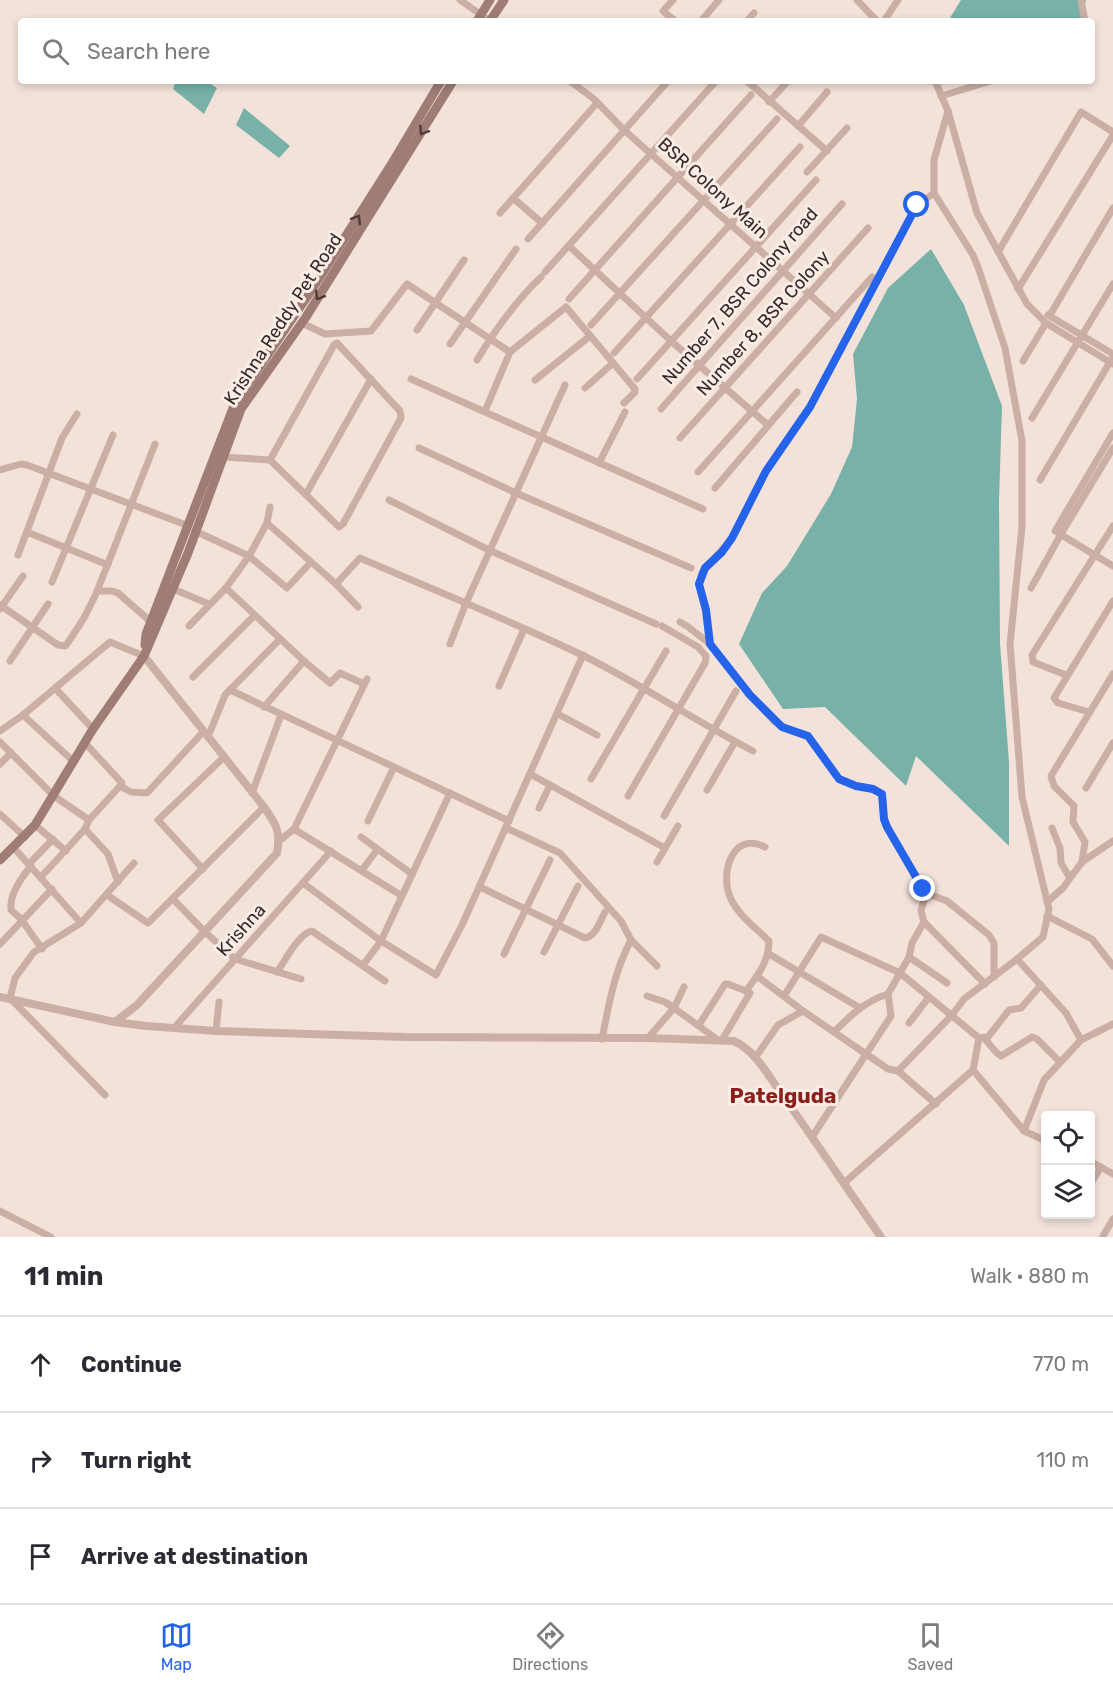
<!DOCTYPE html>
<html lang="en">
<head>
<meta charset="utf-8">
<style>
  body { margin:0; font-family:Rubik,sans-serif; background:#f7f7f7; color:#2b2b33 }
  .controls { position:absolute; right:18px; bottom:18px; display:grid; overflow:hidden; border-radius:6px; box-shadow:0 3px 9px #0003 }
  .controls button { width:54px; height:54px; display:grid; place-items:center; padding:0; border:0; border-bottom:2px solid #e1e1e2; background:#fff; color:#2b2b33; font:30px sans-serif }
  .stop { position:absolute; width:18px; height:18px; margin:-14px; border:4px solid #2563eb; border-radius:50%; background:#fff }
  .stop.end { background:#2563eb; border-color:#fff; box-shadow:0 2px 6px #0008 }
  .list { margin:0; padding:0; list-style:none }
  h2 { display:flex; justify-content:space-between; align-items:center; height:78px; margin:0; padding:0 24px; font-size:26px }
  h2 small { font-size:20px; font-weight:400; color:#7c7c81 }
  .list li { display:grid; grid-template-columns:39px 1fr auto; gap:18px; align-items:center; box-sizing:border-box; height:96px; padding:0 24px; border-top:2px solid #e1e1e2 }
  .list b { display:block; font-size:22px; white-space:nowrap }
  .list em { font-size:20px; font-style:normal; color:#7c7c81 }
  .icon { flex:none; width:33px; height:33px; fill:none; stroke:currentColor; stroke-width:2; stroke-linecap:round; stroke-linejoin:round }
  .map { position:relative; flex:none; width:1113px; height:1237px; overflow:hidden }
  .search { position:absolute; background:#fff; box-shadow:0 3px 9px #0003; left:18px; right:18px; top:18px; height:66px; display:flex; align-items:center; gap:15px; box-sizing:border-box; padding:0 21px; border-radius:6px; color:#7c7c81; font-size:22px }
  .sheet { height:366px; background:#fff }
  nav { display:flex; justify-content:space-around; align-items:center; box-sizing:border-box; height:84px; border-top:2px solid #e1e1e2; background:#fff; font-size:16px; color:#7c7c81 }
  nav a { display:grid; justify-items:center; gap:3px }
  nav .on { color:#2563eb }
  .map>svg:first-child { display:block }
  .water { fill:#77b1a8 }
  .lines { fill:none; stroke-linecap:round; stroke-linejoin:round }
  .minor { stroke:#cbafa4; stroke-width:7 }
  .tertiary { stroke:#cbafa4; stroke-width:8 }
  .secondary { stroke:#9f7d76; stroke-width:9 }
  .oneway { stroke:#503d3a }
  .route { stroke:#2563eb; stroke-width:8 }
  .labels { text-anchor:middle; dominant-baseline:central; stroke-width:6; stroke-linejoin:round; paint-order:stroke }
  .street-label { font-size:18px; fill:#362826; stroke:#faede6 }
  .quarter-label { font-size:21px; font-weight:bold; fill:#8a201b; stroke:#faede6 }
</style>
</head>
<body>
<div class="map">
<svg width="1113" height="1237" viewBox="0 0 1113 1237">
  <rect width="100%" height="100%" fill="#f3e2d9"/>
  <!-- water -->
  <g class="water">
    <polygon points="961,0 1086,0 1081,21 948,21"/>
    <polygon points="176,81 206,81 217,88 204,114 173,89"/>
    <polygon points="244,108 290,146 279,158 236,125"/>
    <polygon points="931,249 964,305 1002,406 999,501 1000,644 1009,762 1009,846 916,756 906,786 825,707 783,709 739,644 762,593 787,566 831,494 852,447 857,399 853,354 888,288"/>
  </g>
  <g class="lines">
    <!-- minor -->
    <g class="minor">
      <polyline points="460,0 490,21"/>
      <polyline points="673,0 663,11 675,21"/>
      <polyline points="857,0 877,21"/>
      <polyline points="1081,0 1085,21"/>
      <polyline points="701,21 719,0"/>
      <polyline points="747,21 754,13"/>
      <polyline points="884,21 898,0"/>
      <polyline points="570,81 594,99 624,130 836,318"/>
      <polyline points="747,81 827,151"/>
      <polyline points="935,81 948,111 977,213 1027,304 1046,323 1113,364"/>
      <polyline points="941,96 991,81"/>
      <polyline points="769,102 788,81"/>
      <polyline points="798,126 827,92"/>
      <polyline points="807,172 847,128"/>
      <polyline points="513,198 542,223"/>
      <polyline points="500,213 597,103"/>
      <polyline points="528,239 668,81"/>
      <polyline points="569,246 671,341 768,425"/>
      <polyline points="998,252 1081,112 1113,132"/>
      <polyline points="545,272 716,81"/>
      <polyline points="1018,289 1113,135"/>
      <polyline points="569,299 751,95"/>
      <polyline points="1048,315 1113,354"/>
      <polyline points="1050,315 1113,208"/>
      <polyline points="302,323 325,334 371,331 407,284 510,352 566,307 635,389 635,392 624,403"/>
      <polyline points="591,325 777,119"/>
      <polyline points="417,330 464,260"/>
      <polyline points="450,344 516,249"/>
      <polyline points="614,353 800,147"/>
      <path d="M477 360C495 330 516 301 541 277"/>
      <polyline points="1023,361 1046,323"/>
      <polyline points="411,379 703,509"/>
      <polyline points="637,379 816,180"/>
      <polyline points="535,380 590,336"/>
      <polyline points="585,388 613,363"/>
      <polyline points="661,409 842,204"/>
      <polyline points="485,411 510,352"/>
      <polyline points="1032,418 1113,284"/>
      <polyline points="1113,433 1055,531 1113,566"/>
      <polyline points="680,438 868,228"/>
      <polyline points="419,448 516,493 691,568"/>
      <polyline points="223,457 270,460 339,527 343,524 401,418 400,411 337,343 334,345 270,460"/>
      <polyline points="599,463 625,412"/>
      <polyline points="0,470 21,464 27,465 189,526"/>
      <polyline points="698,472 872,277"/>
      <polyline points="1040,480 1113,357"/>
      <polyline points="715,488 797,392"/>
      <polyline points="306,494 371,379"/>
      <polyline points="389,500 491,551 656,624"/>
      <polyline points="267,523 270,507"/>
      <polyline points="195,531 249,556 267,523 336,584 358,607"/>
      <polyline points="27,532 108,565"/>
      <polyline points="18,555 62,438 77,414"/>
      <polyline points="52,582 113,435"/>
      <path d="M336 584 360 558C434 590 509 620 582 655 641 684 695 721 753 751"/>
      <polyline points="226,588 249,556 287,588 311,562"/>
      <polyline points="1031,588 1061,534 1113,448"/>
      <polyline points="173,589 209,604"/>
      <polyline points="97,591 112,591 118,593 151,622"/>
      <polyline points="0,605 58,645 65,646 67,644 84,618 96,594 155,444"/>
      <polyline points="0,609 23,576"/>
      <polyline points="680,622 687,626 710,644 750,695 775,722 787,729 808,737 839,779 856,786 873,789 882,794 884,819 887,827 926,893 947,901 989,935 994,943 994,977"/>
      <polyline points="189,626 226,588 304,661 330,683 340,673 364,684"/>
      <polyline points="450,644 466,603 565,385"/>
      <polyline points="710,644 706,611 699,584 702,573 732,538 766,471 810,407 917,205 934,193"/>
      <polyline points="10,661 48,604"/>
      <polyline points="1066,675 1033,662 1032,655 1113,526"/>
      <polyline points="193,677 254,616"/>
      <polyline points="499,686 524,629"/>
      <polyline points="55,688 93,729"/>
      <polyline points="230,690 509,821"/>
      <polyline points="264,707 304,661"/>
      <polyline points="1089,712 1058,703 1054,698 1113,601"/>
      <polyline points="558,714 597,735"/>
      <polyline points="23,715 73,761"/>
      <polyline points="0,731 23,715 110,642 144,656"/>
      <polyline points="208,737 225,695 280,639"/>
      <polyline points="0,742 54,796 89,820 85,829 108,854 118,882"/>
      <polyline points="85,743 122,783 120,786 131,792 147,793 203,732"/>
      <polyline points="0,764 11,753"/>
      <polyline points="530,774 665,848"/>
      <polyline points="591,779 666,651"/>
      <polyline points="1086,788 1113,743"/>
      <polyline points="707,790 735,742"/>
      <polyline points="252,793 281,715"/>
      <polyline points="628,796 705,663 706,656 698,647 662,626"/>
      <polyline points="539,808 550,785"/>
      <polyline points="0,814 25,837"/>
      <polyline points="664,816 736,691"/>
      <polyline points="89,820 120,786"/>
      <polyline points="368,821 394,767"/>
      <polyline points="35,825 66,851"/>
      <polyline points="506,828 560,853 621,921 631,940"/>
      <polyline points="1052,828 1060,848 1061,863 1070,878"/>
      <polyline points="294,829 367,679"/>
      <polyline points="361,837 412,874"/>
      <polyline points="279,841 294,829 402,896"/>
      <polyline points="14,848 81,923"/>
      <polyline points="657,862 678,826"/>
      <polyline points="1082,862 1085,842 1073,822 1074,806 1054,786 1051,776 1113,674"/>
      <polyline points="29,864 53,839"/>
      <path d="M31 866C21 878 9 895 11 910L21 919 42 949"/>
      <polyline points="203,869 158,820 224,757"/>
      <polyline points="362,870 377,850"/>
      <polyline points="41,877 85,829"/>
      <polyline points="303,883 381,941 436,975 462,925 583,655"/>
      <path d="M480 887 585 938C596 936 600 921 605 912"/>
      <polyline points="926,893 921,911 924,922 985,984"/>
      <polyline points="107,895 148,923 264,807"/>
      <polyline points="173,899 204,931 235,959 301,979"/>
      <polyline points="1047,902 1063,888 1082,862 1113,841"/>
      <polyline points="1047,916 1092,939 1113,966"/>
      <polyline points="0,944 52,889"/>
      <polyline points="544,952 578,886"/>
      <polyline points="504,954 550,860"/>
      <polyline points="769,954 860,1008"/>
      <polyline points="909,957 947,983"/>
      <polyline points="1017,959 1066,1013 1081,1040"/>
      <polyline points="363,965 381,941 450,793"/>
      <path d="M277 972C285 961 299 933 312 931L385 981"/>
      <polyline points="757,976 803,1011 888,1069 898,1071 936,1104"/>
      <polyline points="684,987 674,1008 718,1040"/>
      <polyline points="647,996 665,1002 674,1008 648,1038"/>
      <polyline points="784,996 821,937 900,973 979,1038"/>
      <polyline points="909,1023 929,997"/>
      <polyline points="699,1025 725,984 728,984 746,991"/>
      <polyline points="174,1028 331,851"/>
      <polyline points="216,1031 219,1002"/>
      <path d="M834 1032C850 1016 865 1001 888 994L909 957 912 943 924 922"/>
      <polyline points="984,1038 996,1052 1001,1056 1032,1037 1037,1039 1060,1062"/>
      <path d="M602 1039C609 1004 614 972 631 940L657 966"/>
      <path d="M722 1040 750 993 746 991C758 975 769 961 769 941 757 929 738 915 731 899 719 875 732 830 765 847"/>
      <polyline points="755,1058 778,1025 803,1011"/>
      <polyline points="973,1070 1024,1131 1046,1141"/>
      <polyline points="898,1071 952,1015 964,999 1017,959 1043,937 1049,909 1022,797 1010,644 1022,527 1022,441 1005,348 979,270 973,255 934,193 934,160 948,111"/>
      <polyline points="105,1095 10,998 15,978 34,952 81,923 134,863"/>
      <polyline points="1024,1131 1044,1080 1081,1040 1113,1024"/>
      <polyline points="812,1137 891,1016 888,994"/>
      <polyline points="1090,1161 1113,1174"/>
      <polyline points="844,1183 973,1070 979,1038 988,1037 1009,1010 1021,1008 1041,985"/>
      <polyline points="1090,1185 1101,1167"/>
      <polyline points="0,1211 51,1237"/>
      <polyline points="1103,1236 1113,1219"/>
    </g>
    <!-- tertiary -->
    <g class="tertiary">
      <path d="M0 997 115 1022 146 1026 216 1031 405 1037 648 1038 734 1041C756 1051 769 1077 783 1096 816 1142 848 1190 881 1237"/>
      <path d="M115 1022 137 1005 277 853C281 831 276 824 264 807L144 656"/>
    </g>
    <!-- secondary -->
    <g class="secondary">
      <polyline points="477,21 490,0"/>
      <polyline points="490,21 504,0"/>
      <polyline points="145,645 146,634 235,403 309,294 391,165 441,81"/>
      <polyline points="0,860 35,825 93,729 144,656 188,553 241,409 306,317 453,81"/>
    </g>
  </g>
  <!-- one-way arrows -->
  <defs><path id="oneway-chevron" d="M-2-3.5L2.5 0L-2 3.5" fill="none" stroke-width="1.6" stroke-linecap="round" stroke-linejoin="round" transform="scale(1.5)"/></defs>
  <g class="oneway">
    <use href="#oneway-chevron" transform="translate(423 131) rotate(122)"/>
    <use href="#oneway-chevron" transform="translate(357 219) rotate(-58)"/>
    <use href="#oneway-chevron" transform="translate(319 296) rotate(122)"/>
  </g>
  <g class="lines">
    <!-- route -->
    <polyline class="route" points="917,205 810,407 766,471 732,538 722,552 705,568 699,584 706,610 710,644 750,695 782,727 808,736 839,779 856,786 873,789 882,794 884,819 887,827 923,889"/>
  </g>
  <g class="labels">
    <!-- street labels -->
    <g class="street-label">
      <text transform="translate(713 188) rotate(42)">BSR Colony Main</text>
      <text transform="translate(740 296) rotate(-49)">Number 7, BSR Colony road</text>
      <text transform="translate(283 319) rotate(-57)">Krishna Reddy Pet Road</text>
      <text transform="translate(763 323) rotate(-48)">Number 8, BSR Colony</text>
      <text transform="translate(241 930) rotate(-48)">Krishna</text>
    </g>
    <!-- quarter labels -->
    <g class="quarter-label">
      <text x="783" y="1095">Patelguda</text>
    </g>
  </g>
</svg>
<div class="controls">
<button><svg class="icon" aria-label="locate" viewBox="0 0 24 24"><circle cx="12" cy="12" r="6"/><path d="M12 2v4M12 18v4M2 12h4M18 12h4"/></svg></button>
<button><svg class="icon" aria-label="layers" viewBox="0 0 24 24"><path d="M12 4l9 5-9 5-9-5zM3 14l9 5 9-5"/></svg></button>
</div>
<div class="stop" style="left:917px;top:205px"></div>
<div class="stop end" style="left:923px;top:889px"></div>
<div class="search"><svg class="icon" aria-label="search" viewBox="0 0 24 24"><circle cx="10" cy="10" r="6"/><path d="M15 15l6 6"/></svg>Search here</div>
</div>
<section class="sheet">
<h2>11 min<small>Walk · 880 m</small></h2>
<ul class="list">
<li><svg class="icon" aria-label="ahead" viewBox="0 0 24 24"><path d="M12 20V5M6 11l6-6 6 6"/></svg><div><b>Continue</b></div><em>770 m</em></li>
<li><svg class="icon" aria-label="right" viewBox="0 0 24 24"><path d="M7 20v-9h11M14 6l5 5-5 5"/></svg><div><b>Turn right</b></div><em>110 m</em></li>
<li><svg class="icon" aria-label="arrive" viewBox="0 0 24 24"><path d="M6 21V4h12l-3 4 3 4H6"/></svg><div><b>Arrive at destination</b></div></li>
</ul>
</section>
<nav>
<a class="on"><svg class="icon" aria-label="map" viewBox="0 0 24 24"><path d="M3 6l6-2 6 2 6-2v14l-6 2-6-2-6 2zM9 4v14M15 6v14"/></svg>Map</a>
<a><svg class="icon" aria-label="directions" viewBox="0 0 24 24"><path d="M12 3l9 9-9 9-9-9zM9 14v-3h6M13 9l2 2-2 2"/></svg>Directions</a>
<a><svg class="icon" aria-label="saved" viewBox="0 0 24 24"><path d="M7 4h10v16l-5-4-5 4z"/></svg>Saved</a>
</nav>
</body>
</html>
